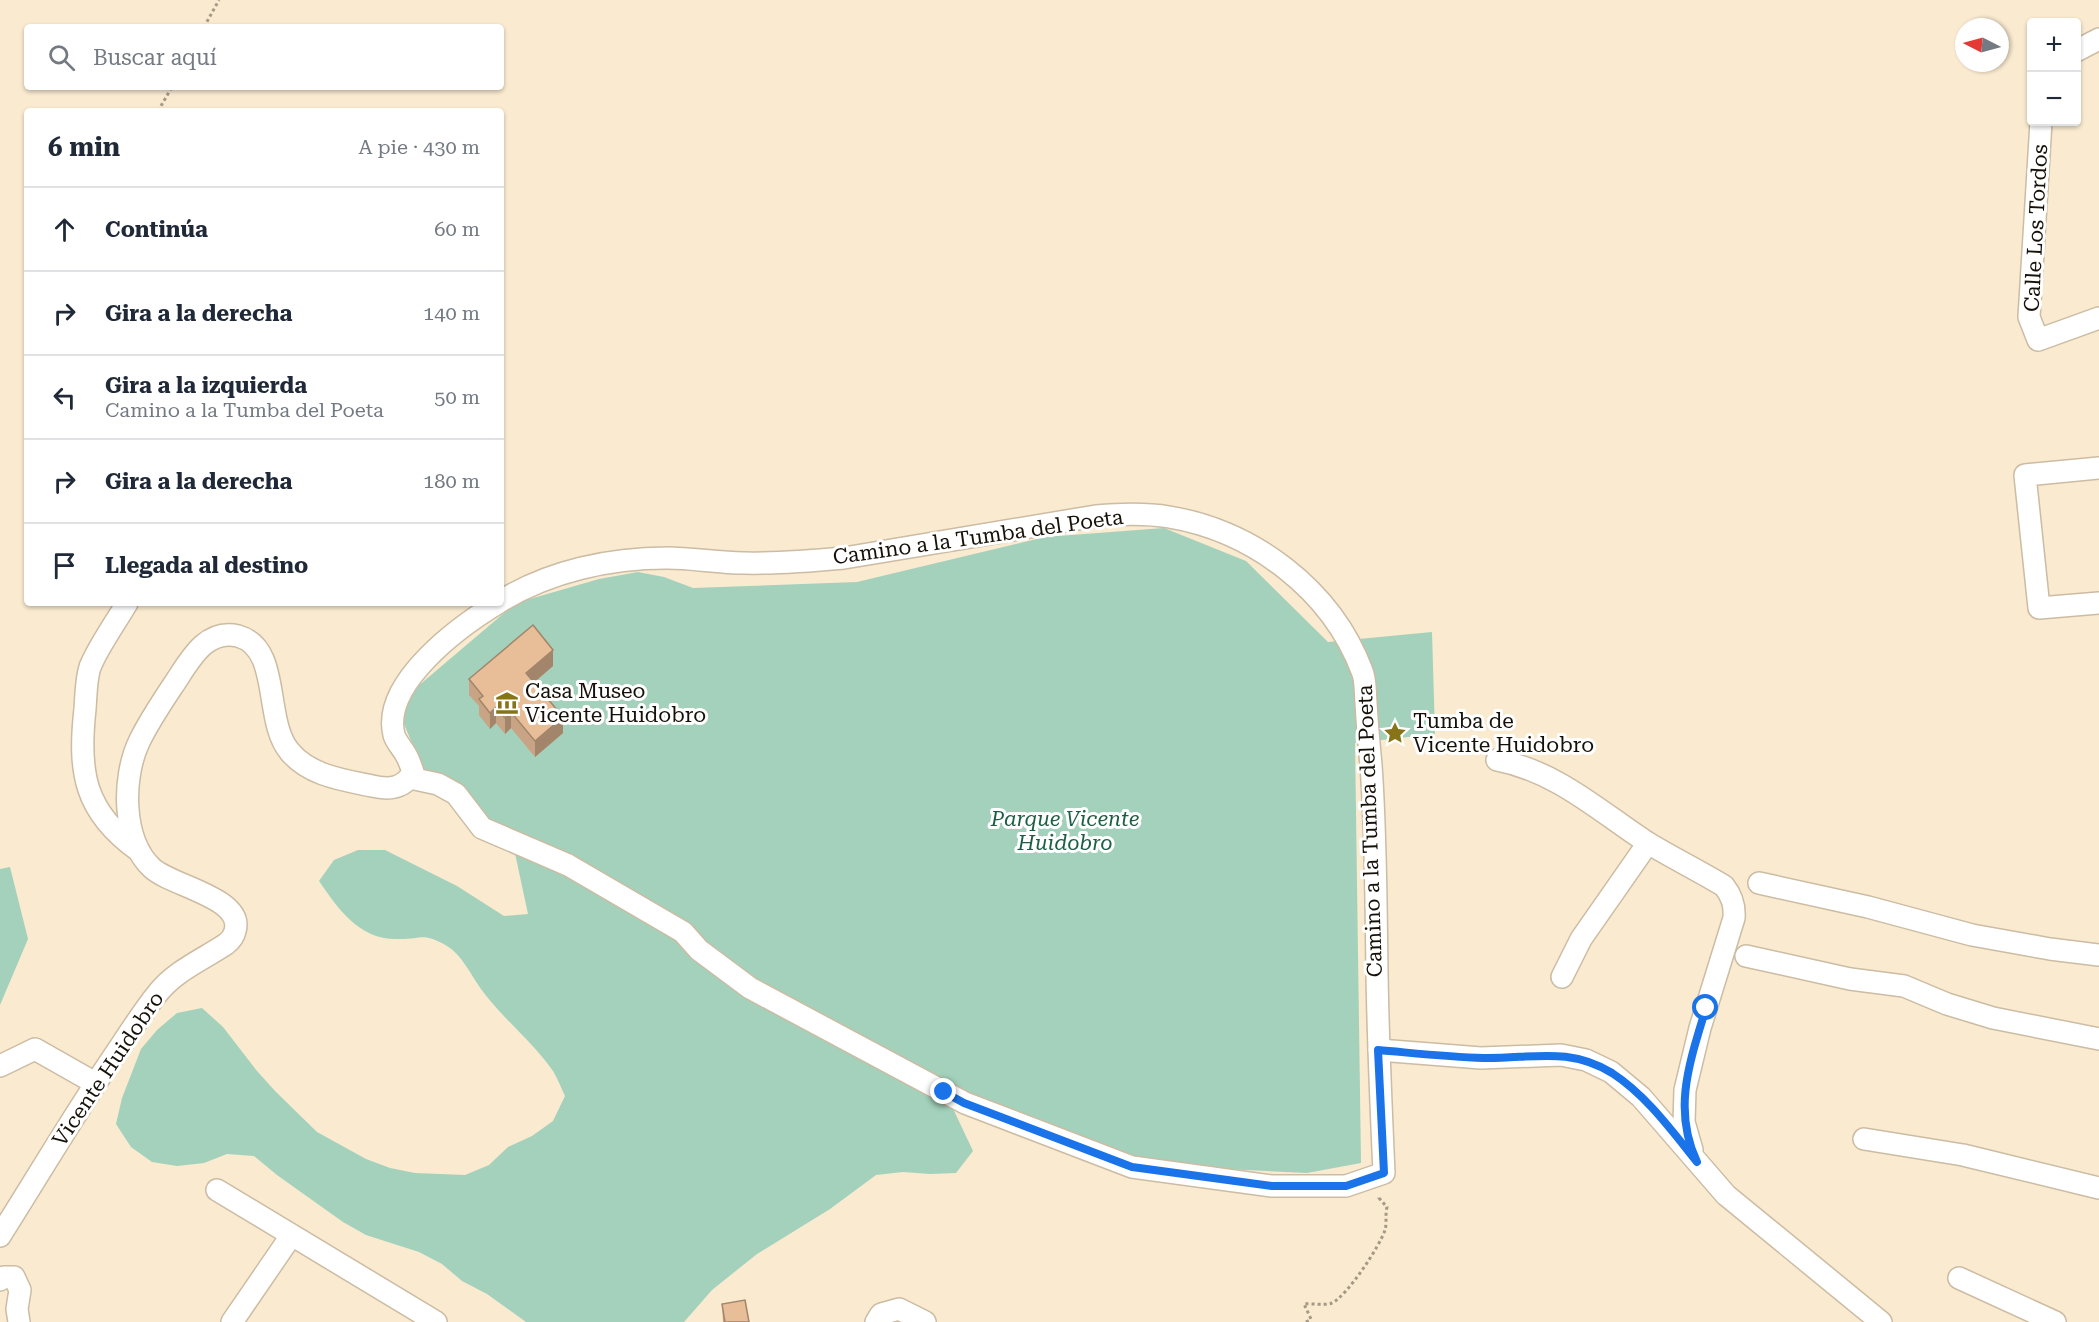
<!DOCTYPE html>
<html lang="es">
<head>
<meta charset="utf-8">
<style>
  body { margin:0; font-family:"Roboto Serif",serif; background:#f2f2f3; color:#1f2937 }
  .controls { position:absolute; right:18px; top:18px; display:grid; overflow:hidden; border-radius:6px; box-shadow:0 2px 4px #0004 }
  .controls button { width:54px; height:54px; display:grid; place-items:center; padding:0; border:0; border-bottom:2px solid #e0e1e3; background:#fff; color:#1f2937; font:30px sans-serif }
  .compass { position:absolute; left:1955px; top:18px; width:54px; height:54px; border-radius:50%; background:#fff; box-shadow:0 2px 4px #0004; rotate:276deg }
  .stop { position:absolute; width:18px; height:18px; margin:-14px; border:4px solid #1a73e8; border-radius:50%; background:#fff }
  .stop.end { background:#1a73e8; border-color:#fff; box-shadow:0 2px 6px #0008 }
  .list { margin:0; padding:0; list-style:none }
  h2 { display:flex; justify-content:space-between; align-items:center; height:78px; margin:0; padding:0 24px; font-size:26px }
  h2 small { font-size:20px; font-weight:400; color:#747a83 }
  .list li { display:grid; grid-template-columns:39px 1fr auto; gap:18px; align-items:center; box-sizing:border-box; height:84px; padding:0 24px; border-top:2px solid #e0e1e3 }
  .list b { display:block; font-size:22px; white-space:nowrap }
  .list p { margin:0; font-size:20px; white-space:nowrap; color:#747a83 }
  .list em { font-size:20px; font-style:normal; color:#747a83 }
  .icon { flex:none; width:33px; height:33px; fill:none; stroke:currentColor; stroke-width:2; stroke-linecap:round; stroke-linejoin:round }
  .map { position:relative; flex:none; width:2099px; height:1322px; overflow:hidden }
  .search { position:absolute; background:#fff; box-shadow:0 2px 4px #0004; left:24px; top:24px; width:480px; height:66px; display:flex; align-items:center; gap:15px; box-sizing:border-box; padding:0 21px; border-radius:6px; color:#747a83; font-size:22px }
  .panel { position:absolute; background:#fff; box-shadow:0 2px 4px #0004; left:24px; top:108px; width:480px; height:498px; border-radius:6px }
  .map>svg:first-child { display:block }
  .green { fill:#a3d1bb }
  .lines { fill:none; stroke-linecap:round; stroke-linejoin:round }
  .minor-casing { stroke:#cbbca3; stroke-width:24 }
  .path { stroke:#a49986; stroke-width:3; stroke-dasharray:3 3; stroke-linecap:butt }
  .minor { stroke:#fff; stroke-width:21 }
  .wall { fill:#c8a384 }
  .shaded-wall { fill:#a2856b }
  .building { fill:#e8be99; stroke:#a2856b; stroke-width:1.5 }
  .route { stroke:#1a73e8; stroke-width:8 }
  .labels { text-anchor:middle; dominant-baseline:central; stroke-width:6; stroke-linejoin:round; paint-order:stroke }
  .street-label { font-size:21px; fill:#151008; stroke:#fff }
  .poi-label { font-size:21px; fill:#151008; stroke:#fff; text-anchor:start }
  .park-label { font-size:21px; font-style:italic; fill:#1c5f45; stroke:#fff }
</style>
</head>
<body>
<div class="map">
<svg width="2099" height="1322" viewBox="0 0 2099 1322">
  <rect width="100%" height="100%" fill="#f9ead0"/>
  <!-- green -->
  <g class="green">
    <path d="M1164 528 1246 561 1328 642 1432 632 1435 734 1355 743 1361 1163 1307 1173 1144 1165 948 1098 973 1151 956 1173 930 1174 903 1172 876 1175 830 1209 757 1254 712 1290 684 1322H526L487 1294 462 1281 442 1264 419 1252 366 1235 343 1222 277 1175 254 1156 227 1154 204 1163 177 1166 152 1162 131 1147 116 1124 122 1098 141 1049 157 1030 177 1013 202 1008 223 1027 257 1071 275 1091 317 1132 366 1159 390 1168 415 1173 465 1175 489 1165 508 1147 532 1136 553 1121 565 1096C561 1088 558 1079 553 1071 532 1041 502 1018 481 989 471 975 462 955 447 946 423 932 423 939 400 939 360 941 339 910 319 881L334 860 358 850H385L457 886 504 916 528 914 513 844 425 775 402 719 404 698 516 603 599 579 638 572 664 577 693 588 857 582 1045 537Z"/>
    <polygon points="10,867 28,939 0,1005 0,869"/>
  </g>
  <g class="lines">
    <!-- minor casing -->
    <g class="minor-casing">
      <g id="minor">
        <polyline points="2076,51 2099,39"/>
        <polyline points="2041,122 2029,317 2038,340 2099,318"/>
        <polyline points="2099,468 2025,475 2039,608 2099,603"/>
        <path d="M127 603C116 622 98 647 90 667 86 679 86 696 85 709 78 772 84 812 139 851"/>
        <path d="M1497 760C1556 771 1599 811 1648 843 1673 858 1699 871 1724 886 1732 896 1735 905 1734 918L1700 1028 1685 1090 1684 1122 1692 1150"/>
        <path d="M410 778 438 784 456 794 482 828 568 865 683 932 699 950 750 988 965 1103 1132 1167 1272 1186H1346L1384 1173C1381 1106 1378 1040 1377 973 1376 904 1376 834 1371 765 1369 744 1367 723 1366 702 1365 692 1366 680 1362 671 1331 589 1253 531 1169 517 1145 513 1120 514 1096 516L844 558C811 561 778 564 744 563 718 563 693 558 667 558 610 558 550 571 501 601"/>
        <polyline points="1759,883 1868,907 1972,935 2050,949 2099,955"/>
        <polyline points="1746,956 1850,979 1904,986 1947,1004 1993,1018 2099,1039"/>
        <polyline points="1562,977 1581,939 1648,843"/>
        <polyline points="1379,1050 1481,1058 1561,1055 1586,1060 1611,1072 1641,1097 1726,1195 1881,1322"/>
        <polyline points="0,1066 35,1049 95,1083"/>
        <polyline points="1864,1139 1963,1155 2099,1188"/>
        <polyline points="217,1190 436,1322"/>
        <path d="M0 1236C40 1173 78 1108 120 1047 132 1029 144 1010 157 994 175 971 202 960 226 944 230 941 234 936 235 931 245 898 171 886 152 868 122 840 122 778 139 742 148 723 160 705 172 687 188 664 204 628 238 636 282 648 263 721 290 752 310 776 344 780 372 786 389 790 404 789 413 772 411 766 409 760 406 755 403 749 396 742 394 735 381 683 460 626 498 603"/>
        <polyline points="1959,1278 2055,1322"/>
        <polyline points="0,1280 4,1277 14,1277 20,1290 17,1309 19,1322"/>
        <polyline points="232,1322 291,1236"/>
        <polyline points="876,1322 881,1314 899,1309 925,1322"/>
      </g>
    </g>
    <!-- path -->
    <g class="path">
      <polyline points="204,27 219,0"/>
      <polyline points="158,111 172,87"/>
      <path d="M1306 1322 1311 1319 1304 1304C1311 1303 1325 1306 1332 1303 1347 1296 1380 1246 1385 1230 1387 1224 1385 1214 1387 1207L1379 1198 1380 1195"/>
    </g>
    <!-- minor -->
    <use href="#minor" class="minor"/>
  </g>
  <!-- wall -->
  <g class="wall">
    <polygon points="553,666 534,683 563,733 535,757 511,728 505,734 496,723 490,729 479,715 479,706 469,695 469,679"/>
    <polygon points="722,1304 749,1322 723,1322"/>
  </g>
  <!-- shaded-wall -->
  <g class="shaded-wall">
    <polygon points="553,650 553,666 526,689 526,673"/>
    <polygon points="496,707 496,723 490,729 490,713"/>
    <polygon points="511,712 511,728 505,734 505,718"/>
    <polygon points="563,717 563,733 535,757 535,741"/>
  </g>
  <!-- building -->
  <g class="building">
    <polygon points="533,625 553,650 526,673 563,717 535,741 511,712 505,718 496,707 490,713 479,699 483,696 469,679"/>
    <polygon points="745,1300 749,1322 725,1322 722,1304"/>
  </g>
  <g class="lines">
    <!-- route -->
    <path class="route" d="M944 1092 964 1103 1132 1167 1272 1186H1346L1384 1173 1378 1050C1413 1053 1448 1057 1483 1058 1531 1059 1568 1046 1612 1073 1646 1095 1672 1131 1697 1162 1672 1109 1690 1061 1706 1008"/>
  </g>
  <!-- icons -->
  <defs>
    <g id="museum-bare" transform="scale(1.8)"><path d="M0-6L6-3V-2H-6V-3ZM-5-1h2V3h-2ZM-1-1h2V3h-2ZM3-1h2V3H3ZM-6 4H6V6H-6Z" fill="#877417" stroke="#fff" stroke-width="2.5" paint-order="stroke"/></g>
    <g id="sight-bare" transform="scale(1.8)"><path d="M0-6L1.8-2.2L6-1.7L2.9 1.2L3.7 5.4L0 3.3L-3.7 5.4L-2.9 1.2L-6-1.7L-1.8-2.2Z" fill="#877417" stroke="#fff" stroke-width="2.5" paint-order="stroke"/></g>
  </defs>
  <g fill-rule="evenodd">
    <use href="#museum-bare" x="507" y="703"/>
    <use href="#sight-bare" x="1395" y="733"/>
  </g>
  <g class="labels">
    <!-- street labels -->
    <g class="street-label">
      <text transform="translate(2036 228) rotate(-87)">Calle Los Tordos</text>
      <text transform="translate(978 537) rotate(-8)">Camino a la Tumba del Poeta</text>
      <text transform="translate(1370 831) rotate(-92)">Camino a la Tumba del Poeta</text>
      <text transform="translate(108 1069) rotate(-56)">Vicente Huidobro</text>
    </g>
    <!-- poi labels -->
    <g class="poi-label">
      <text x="525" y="691">Casa Museo<tspan x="525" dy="24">Vicente Huidobro</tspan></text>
      <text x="1413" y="721">Tumba de<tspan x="1413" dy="24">Vicente Huidobro</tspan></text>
    </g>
    <!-- park labels -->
    <g class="park-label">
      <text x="1065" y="819">Parque Vicente<tspan x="1065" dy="24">Huidobro</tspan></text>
    </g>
  </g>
</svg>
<div class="controls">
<button>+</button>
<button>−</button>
</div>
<svg class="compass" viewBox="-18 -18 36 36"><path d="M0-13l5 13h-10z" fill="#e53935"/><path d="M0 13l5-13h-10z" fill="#747a83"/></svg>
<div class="stop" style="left:1706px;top:1008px"></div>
<div class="stop end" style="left:944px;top:1092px"></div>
<div class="search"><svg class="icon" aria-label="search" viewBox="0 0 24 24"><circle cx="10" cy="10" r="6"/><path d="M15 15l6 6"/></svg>Buscar aquí</div>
<section class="panel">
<h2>6 min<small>A pie · 430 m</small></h2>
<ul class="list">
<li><svg class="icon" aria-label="ahead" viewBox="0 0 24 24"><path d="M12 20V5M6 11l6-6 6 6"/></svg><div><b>Continúa</b></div><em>60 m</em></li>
<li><svg class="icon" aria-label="right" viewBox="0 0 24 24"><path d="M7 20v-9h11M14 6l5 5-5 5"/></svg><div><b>Gira a la derecha</b></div><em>140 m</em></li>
<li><svg class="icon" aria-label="left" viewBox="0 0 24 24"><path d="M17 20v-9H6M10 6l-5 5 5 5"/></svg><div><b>Gira a la izquierda</b><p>Camino a la Tumba del Poeta</p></div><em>50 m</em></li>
<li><svg class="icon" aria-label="right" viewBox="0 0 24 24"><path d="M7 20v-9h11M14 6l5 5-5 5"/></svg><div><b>Gira a la derecha</b></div><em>180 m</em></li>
<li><svg class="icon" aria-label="arrive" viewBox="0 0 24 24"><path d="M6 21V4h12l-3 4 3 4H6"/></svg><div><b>Llegada al destino</b></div></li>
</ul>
</section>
</div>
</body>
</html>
